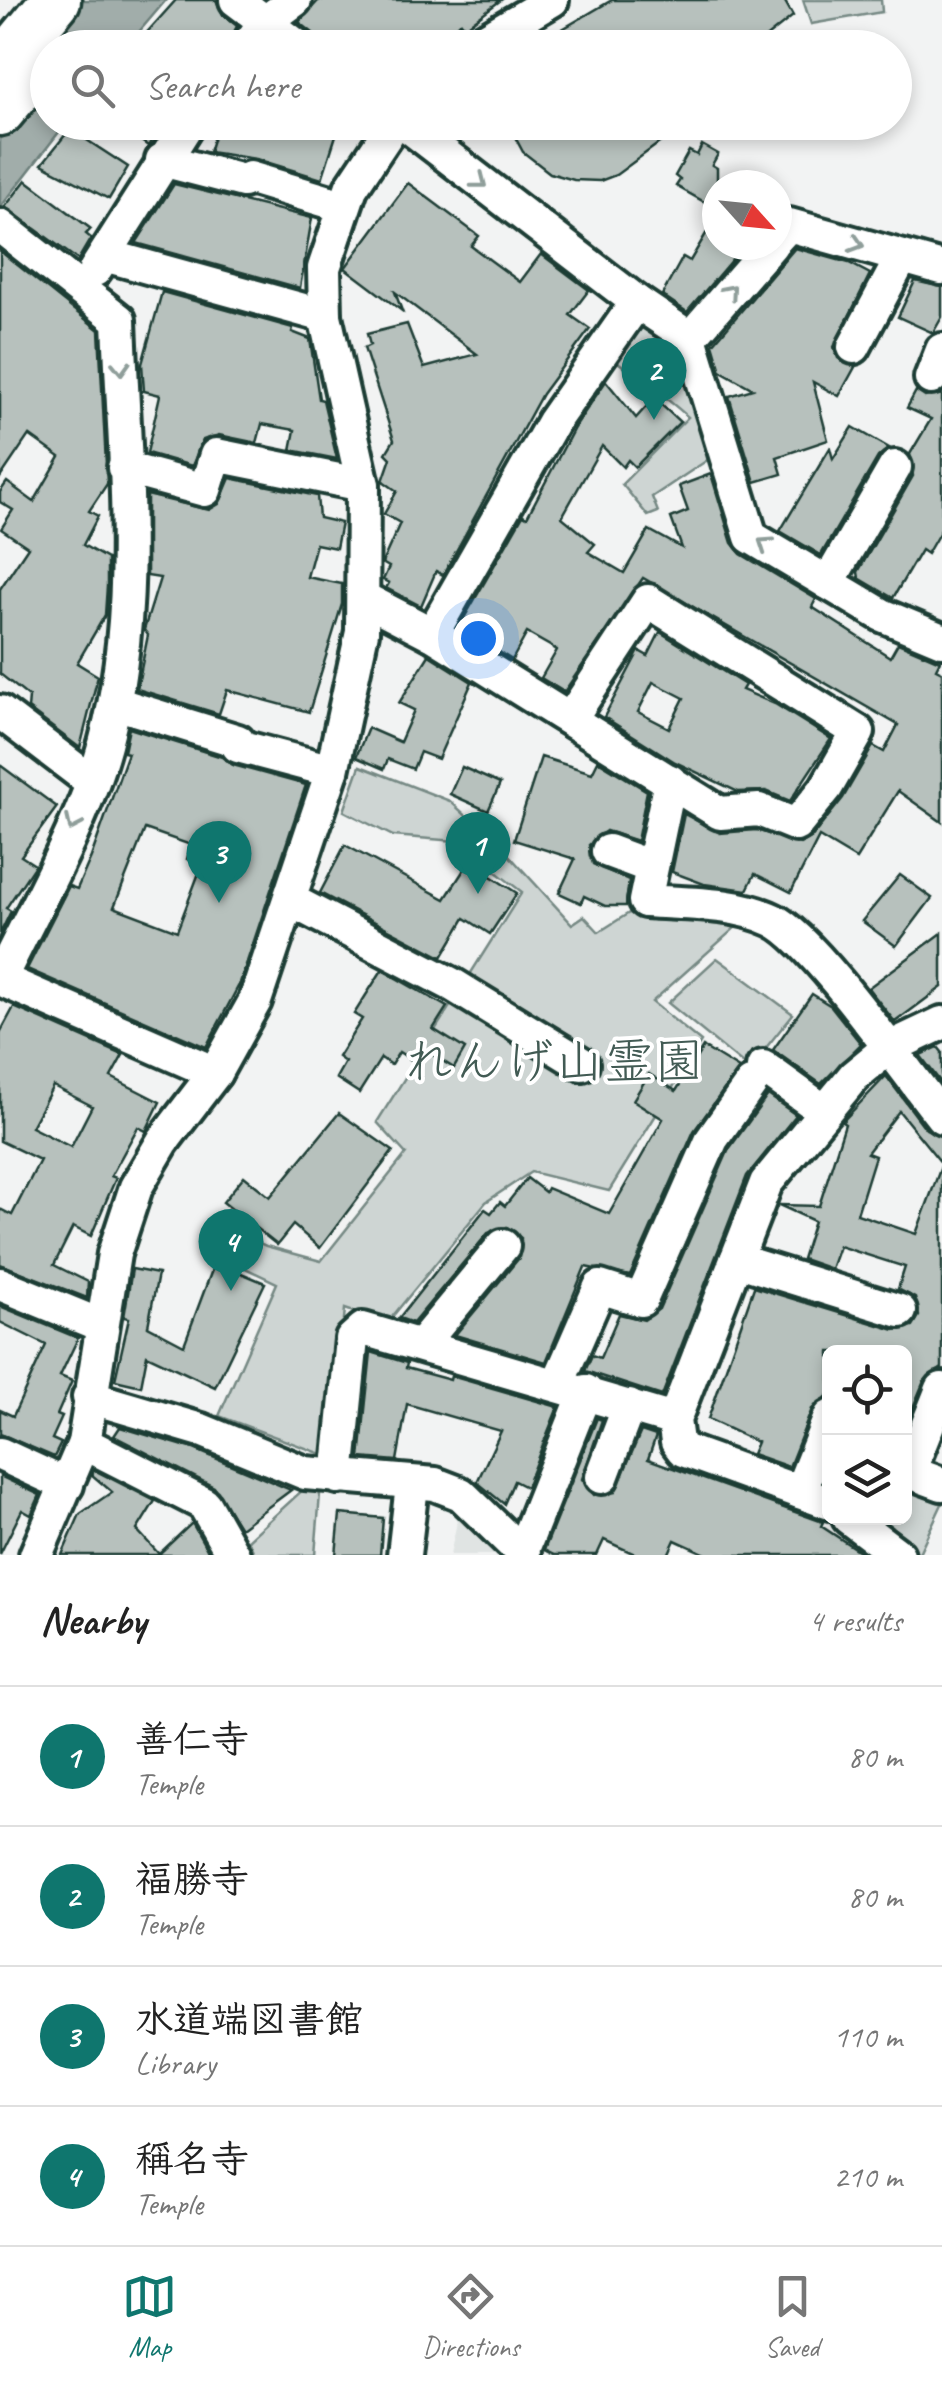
<!DOCTYPE html>
<html lang="en">
<head>
<meta charset="utf-8">
<style>
  body { margin:0; font-family:Caveat,"Klee One",sans-serif; background:#f2f2f2; color:#222 }
  .controls { position:absolute; right:30px; bottom:30px; display:grid; overflow:hidden; border-radius:15px; box-shadow:0 5px 15px #0003 }
  .controls button { width:90px; height:90px; display:grid; place-items:center; padding:0; border:0; border-bottom:2px solid #e0e0e0; background:#fff; color:#222; font:50px sans-serif }
  .compass { position:absolute; left:702px; top:170px; width:90px; height:90px; border-radius:50%; background:#fff; box-shadow:0 5px 15px #0003; rotate:117deg }
  .you { position:absolute; left:478px; top:638px; width:35px; height:35px; margin:-25px; border:8px solid #fff; border-radius:50%; background:#1a73e8; box-shadow:0 0 0 15px #1a73e833 }
  .badge { display:grid; place-items:center; width:65px; height:65px; border-radius:50%; background:#0f766e; color:#fff; font-size:32px; font-weight:700 }
  .pin { position:absolute; translate:-50% -82px; filter:drop-shadow(0 2px 5px #0008) }
  .pin::after { content:''; position:absolute; top:52px; width:35px; height:30px; background:inherit; clip-path:polygon(0 0,100% 0,50% 100%) }
  .list { margin:0; padding:0; list-style:none }
  h2 { display:flex; justify-content:space-between; align-items:center; height:130px; margin:0; padding:0 40px; font-size:42px }
  h2 small { font-size:32px; font-weight:400; color:#767676 }
  .list li { display:grid; grid-template-columns:65px 1fr auto; gap:30px; align-items:center; box-sizing:border-box; height:140px; padding:0 40px; border-top:2px solid #e0e0e0 }
  .list b { display:block; font-size:38px; white-space:nowrap }
  .list p { margin:0; font-size:32px; white-space:nowrap; color:#767676 }
  .list em { font-size:32px; font-style:normal; color:#767676 }
  .icon { flex:none; width:55px; height:55px; fill:none; stroke:currentColor; stroke-width:2; stroke-linecap:round; stroke-linejoin:round }
  .map { position:relative; flex:none; width:942px; height:1555px; overflow:hidden }
  .search { position:absolute; background:#fff; box-shadow:0 5px 15px #0003; left:30px; right:30px; top:30px; height:110px; display:flex; align-items:center; gap:25px; box-sizing:border-box; padding:0 35px; border-radius:55px; color:#767676; font-size:38px }
  .sheet { height:690px; background:#fff }
  nav { display:flex; justify-content:space-around; align-items:center; box-sizing:border-box; height:140px; border-top:2px solid #e0e0e0; background:#fff; font-size:28px; color:#767676 }
  nav a { display:grid; justify-items:center; gap:5px }
  nav .on { color:#0f766e }
  .map>svg:first-child { display:block }
  .built { fill:#e0e4e3 }
  .green { fill:#ced5d3; stroke:#768984; stroke-width:2.5 }
  .water { fill:#a1adaa; stroke:#6d807b; stroke-width:2.5 }
  .building { fill:#b7c1bd; stroke:#1f3d34; stroke-width:2.5; fill-rule:evenodd }
  .lines { fill:none; stroke-linecap:round; stroke-linejoin:round }
  .minor-casing { stroke:#1f3d34; stroke-width:40 }
  .highway-casing { stroke:#1f3d34; stroke-width:55 }
  .minor { stroke:#fff; stroke-width:32 }
  .highway { stroke:#fff; stroke-width:48 }
  .oneway { stroke:#8f9e9a }
  .labels { text-anchor:middle; dominant-baseline:central; stroke-width:8; stroke-linejoin:round; paint-order:stroke }
  .park-label { font-size:50px; fill:#425b54; stroke:#fff }
</style>
</head>
<body>
<div class="map">
<svg width="942" height="1555" viewBox="0 0 942 1555">
  <rect width="100%" height="100%" fill="#f2f3f3"/>
  <filter id="ink" filterUnits="userSpaceOnUse"><feTurbulence type="fractalNoise" baseFrequency=".01" numOctaves="2"/><feDisplacementMap in="SourceGraphic" scale="20" xChannelSelector="R" yChannelSelector="G"/><feConvolveMatrix kernelMatrix="1 2 1 2 8 2 1 2 1" color-interpolation-filters="sRGB"/></filter>
  <g filter="url(#ink)">
    <!-- built -->
    <polygon class="built" points="461,1503 513,1555 450,1555"/>
    <!-- green -->
    <g class="green">
      <polygon points="803,0 881,0 882,12 811,24"/>
      <path d="M637 312 685 350 715 455 652 497 658 512 648 516 622 484 688 417C662 393 636 377 609 355Z"/>
      <polygon points="360,766 450,801 506,852 572,924 584,916 599,932 629,913 736,927 652,1002 701,1042 609,1191 531,1172 486,1202 387,1323 345,1309 330,1457 219,1416 277,1283 207,1250 215,1223 266,1246 321,1261 406,1154 377,1122 522,892 456,841 393,836 344,811"/>
      <polygon points="717,958 793,1014 749,1069 668,1003"/>
      <polygon points="905,1477 942,1490 942,1504 918,1555 907,1555 867,1518 904,1518"/>
      <polygon points="307,1486 320,1494 315,1555 255,1555 248,1540"/>
    </g>
    <!-- water -->
    <polygon class="water" points="75,0 166,0 126,47 48,48 48,122 66,123 0,208 0,91"/>
    <!-- building -->
    <g class="building">
      <polygon points="176,0 216,0 223,15 237,26 226,48 133,48"/>
      <polygon points="319,0 501,0 465,27 461,22 437,48 320,48 313,33 299,22"/>
      <polygon points="612,0 784,0 793,16 753,48 530,48"/>
      <polygon points="116,122 165,122 148,146"/>
      <polygon points="231,122 318,122 338,129 322,179 256,159 209,152 216,130 228,132"/>
      <polygon points="507,122 613,122 621,135 641,122 664,122 670,135 616,175 600,181 574,180 550,173 523,152"/>
      <polygon points="70,129 128,167 109,199 42,164"/>
      <polygon points="702,145 718,154 712,165 717,168 717,209 676,186 680,180 675,176 689,151 697,155"/>
      <polygon points="26,180 91,229 86,234 91,238 78,260 5,207"/>
      <polygon points="408,183 479,236 471,246 520,282 541,254 589,290 570,315 590,329 542,394 443,575 436,571 421,606 386,588 389,583 383,580 389,567 382,563 400,523 384,514 397,491 383,481 391,458 386,453 394,440 364,348 370,345 367,334 407,324 424,368 477,354 395,292 402,311 345,268"/>
      <polygon points="174,184 312,218 300,288 136,243"/>
      <polygon points="717,215 717,245 744,245 687,312 662,295 683,257 690,261"/>
      <polygon points="795,248 849,263 870,274 834,347 838,358 855,367 839,396 813,382 828,440 777,457 782,474 755,482 729,396 753,389 721,371 713,344"/>
      <polygon points="0,251 99,330 107,484 89,511 98,516 83,545 107,559 107,586 105,615 77,663 98,676 80,748 28,709 29,697 0,674 0,589 28,547 1,529 13,510 0,502 0,492 7,482 34,502 60,457 29,435 0,478"/>
      <polygon points="915,281 942,287 942,317 933,333 898,317"/>
      <polygon points="162,292 293,328 292,332 310,339 319,399 323,400 337,459 291,450 295,430 262,424 257,443 219,435 203,440 192,466 147,453 160,395 144,391 142,364"/>
      <polygon points="606,381 636,418 654,398 680,422 635,467 628,460 623,467 602,446 562,517 595,544 588,552 624,573 649,530 682,548 671,518 688,511 679,486 711,474 732,543 741,554 816,599 812,607 890,657 898,643 940,661 936,669 942,672 942,822 898,791 856,859 819,837 791,892 755,874 747,890 704,884 672,872 684,814 720,833 756,830 800,844 811,838 843,798 873,746 884,752 898,725 643,578 564,692 541,678 557,650 527,633 512,660 459,627 523,515 527,517 574,428"/>
      <polygon points="916,391 925,397 942,394 942,528 927,554 921,550 893,598 859,578 858,572 913,476 910,454 931,419 907,408"/>
      <polygon points="853,427 889,448 878,457 821,555 780,531 830,448 833,459"/>
      <polygon points="230,478 317,496 319,518 341,523 336,548 316,544 307,577 342,584 342,604 309,712 227,690 219,714 137,689 148,635 144,630 160,578 147,576 147,495 209,510 219,504"/>
      <path d="M660 632 745 685 742 690 775 704 831 739 790 801 766 791 738 792 675 762 604 717 639 651 648 656ZM653 682 684 698 669 728 638 712Z"/>
      <polygon points="429,655 472,682 438,759 420,752 413,769 388,759 384,769 356,757 368,728 400,742 414,710 399,703"/>
      <path d="M129 728 222 757 233 765 306 785 240 983 206 1047 27 969 69 886 77 889 91 857 128 753 124 752ZM145 829 191 845 187 859 202 865 177 931 114 907Z"/>
      <polygon points="541,757 592,773 598,761 647,791 637,841 606,831 589,845 593,864 629,880 626,906 605,906 584,896 581,903 559,893 575,859 514,840"/>
      <polygon points="0,765 57,807 21,856 35,865 6,908 11,911 0,934"/>
      <polygon points="462,767 500,784 488,811 450,794"/>
      <polygon points="345,845 445,899 469,862 517,893 490,934 465,918 442,957 320,893"/>
      <polygon points="900,875 932,898 896,946 862,921"/>
      <polygon points="942,933 942,987 895,1022 868,988"/>
      <polygon points="382,970 447,1007 433,1029 465,1049 454,1068 421,1048 413,1061 399,1052 391,1065 381,1058 359,1093 336,1078 345,1062 338,1057 362,1019 354,1014"/>
      <polygon points="812,994 831,1006 861,1044 821,1084 773,1050"/>
      <path d="M14 1007 123 1055 111 1077 160 1102 146 1131 138 1127 111 1176 116 1178 91 1236 73 1227 54 1265 88 1282 87 1298 0 1264V1209L12 1215 40 1160 0 1141V1033ZM53 1086 92 1106 71 1147 31 1127Z"/>
      <polygon points="703,1047 739,1069 694,1131 630,1276 585,1267 546,1362 455,1335 519,1258 521,1238 507,1227 488,1233 413,1323 399,1318 485,1209 491,1213 500,1202 505,1206 527,1178 545,1192 547,1188 609,1214 663,1119 633,1100 649,1074 676,1091"/>
      <polygon points="938,1047 942,1052 942,1084 920,1055"/>
      <path d="M886 1076 926 1129 942 1137V1368L924 1381 904 1429V1352H830V1394L812 1409 789 1467 752 1454 757 1442 708 1419 754 1287 895 1330 913 1326 919 1316 915 1298 898 1289 905 1267 839 1246 831 1269 802 1259 814 1221 779 1205 819 1206 845 1124 842 1122ZM899 1111 942 1164 916 1234 857 1214 875 1156 867 1153Z"/>
      <polygon points="768,1095 796,1115 747,1176 662,1396 585,1371 592,1355 600,1358 619,1314 644,1320 659,1309 729,1149"/>
      <polygon points="339,1113 393,1151 320,1248 293,1225 277,1245 223,1202 244,1176 270,1197"/>
      <polygon points="215,1262 265,1283 215,1387 147,1355 141,1386 115,1380 129,1318 124,1317 132,1269 158,1274 148,1326 184,1345"/>
      <polygon points="0,1306 78,1338 60,1376 72,1381 57,1415 62,1417 52,1439 61,1443 54,1457 0,1434 0,1410 13,1416 46,1345 0,1322"/>
      <polygon points="371,1352 407,1363 406,1368 450,1380 451,1376 558,1407 526,1487 514,1481 504,1504 477,1482 501,1431 407,1404 397,1461 360,1458"/>
      <polygon points="597,1418 602,1420 582,1479 594,1495 615,1492 641,1431 656,1436 648,1459 823,1522 821,1526 865,1555 708,1555 675,1540 668,1555 637,1555 604,1540 597,1555 554,1555 544,1550"/>
      <polygon points="120,1427 194,1449 291,1490 240,1528 214,1487 114,1436"/>
      <polygon points="94,1470 155,1501 137,1530 159,1554 192,1523 210,1555 62,1555 80,1514 112,1492 92,1475"/>
      <polygon points="0,1476 40,1495 31,1515 22,1510 0,1554"/>
      <polygon points="340,1514 383,1518 380,1555 336,1555"/>
    </g>
    <g class="lines">
      <!-- minor casing -->
      <g class="minor-casing">
        <g id="minor">
          <polyline points="236,0 300,48"/>
          <polyline points="246,48 265,22 295,0"/>
          <polyline points="471,48 552,0"/>
          <polyline points="403,122 637,302 690,338 751,537 882,615 942,640"/>
          <polyline points="162,160 243,181 250,178 343,206"/>
          <path d="M0 226 119 320C124 461 142 606 105 744 84 822 35 906 0 979"/>
          <polyline points="777,238 789,225 942,268"/>
          <polyline points="108,256 325,316"/>
          <polyline points="95,270 189,122"/>
          <polyline points="690,338 771,245"/>
          <polyline points="854,347 902,257"/>
          <polyline points="931,378 942,350"/>
          <polyline points="124,468 205,490 216,455 363,485"/>
          <polyline points="828,583 895,467"/>
          <polyline points="363,598 432,634 720,813 759,810 796,825 826,788 858,732 648,601 571,718"/>
          <polyline points="432,634 553,422 637,302"/>
          <polyline points="115,703 238,741 238,746 332,771"/>
          <polyline points="0,712 92,782"/>
          <path d="M670 781 645 901C686 904 735 902 773 920 814 939 909 1076 942 1117"/>
          <polyline points="608,851 651,867"/>
          <polyline points="292,901 453,985 582,1064"/>
          <polyline points="0,979 215,1073"/>
          <polyline points="763,1067 824,1111"/>
          <polyline points="736,1260 900,1311"/>
          <polyline points="0,1284 100,1325"/>
          <polyline points="421,1345 503,1246"/>
          <polyline points="558,1383 600,1287 641,1300 712,1139 751,1084"/>
          <polyline points="89,1397 201,1430 305,1473 435,1484 461,1494 524,1555"/>
          <polyline points="84,1443 204,1504 233,1555"/>
          <polyline points="0,1454 67,1485"/>
          <polyline points="904,1470 942,1484"/>
          <polyline points="909,1472 942,1389"/>
          <polyline points="338,1477 352,1339 363,1329 674,1420"/>
          <polyline points="602,1477 629,1406"/>
          <polyline points="800,1492 830,1417"/>
          <polyline points="830,1503 683,1450 677,1442 674,1420 766,1183 854,1076 887,1049 942,1023"/>
          <polyline points="849,1518 898,1555"/>
          <polyline points="522,1552 586,1391"/>
          <polyline points="36,1555 84,1443 114,1254 136,1187 163,1141 215,1073 255,1001 332,771 362,632 363,485 325,316 324,268 351,188 395,122"/>
          <polyline points="404,1555 412,1485"/>
        </g>
      </g>
      <!-- highway casing -->
      <g class="highway-casing">
        <g id="highway">
          <polyline points="0,68 56,0"/>
          <polyline points="0,111 48,53"/>
        </g>
      </g>
      <!-- minor -->
      <use href="#minor" class="minor"/>
      <!-- highway -->
      <use href="#highway" class="highway"/>
    </g>
    <!-- one-way arrows -->
    <defs><path id="oneway-chevron" d="M-2-3.5L2.5 0L-2 3.5" fill="none" stroke-width="1.6" stroke-linecap="round" stroke-linejoin="round" transform="scale(2.5)"/></defs>
    <g class="oneway">
      <use href="#oneway-chevron" transform="translate(480 182) rotate(38)"/>
      <use href="#oneway-chevron" transform="translate(857 244) rotate(17)"/>
      <use href="#oneway-chevron" transform="translate(730 291) rotate(-49)"/>
      <use href="#oneway-chevron" transform="translate(121 368) rotate(88)"/>
      <use href="#oneway-chevron" transform="translate(765 544) rotate(-146)"/>
      <use href="#oneway-chevron" transform="translate(73 824) rotate(115)"/>
    </g>
  </g>
  <g class="labels">
    <!-- park labels -->
    <g class="park-label">
      <text x="554" y="1061">れんげ山霊園</text>
    </g>
  </g>
</svg>
<div class="controls">
<button><svg class="icon" aria-label="locate" viewBox="0 0 24 24"><circle cx="12" cy="12" r="6"/><path d="M12 2v4M12 18v4M2 12h4M18 12h4"/></svg></button>
<button><svg class="icon" aria-label="layers" viewBox="0 0 24 24"><path d="M12 4l9 5-9 5-9-5zM3 14l9 5 9-5"/></svg></button>
</div>
<svg class="compass" viewBox="-18 -18 36 36"><path d="M0-13l5 13h-10z" fill="#e53935"/><path d="M0 13l5-13h-10z" fill="#767676"/></svg>
<div class="you"></div>
<div class="pin badge" style="left:478px;top:894px">1</div>
<div class="pin badge" style="left:654px;top:420px">2</div>
<div class="pin badge" style="left:219px;top:903px">3</div>
<div class="pin badge" style="left:231px;top:1291px">4</div>
<div class="search"><svg class="icon" aria-label="search" viewBox="0 0 24 24"><circle cx="10" cy="10" r="6"/><path d="M15 15l6 6"/></svg>Search here</div>
</div>
<section class="sheet">
<h2>Nearby<small>4 results</small></h2>
<ul class="list">
<li><span class="badge">1</span><div><b>善仁寺</b><p>Temple</p></div><em>80 m</em></li>
<li><span class="badge">2</span><div><b>福勝寺</b><p>Temple</p></div><em>80 m</em></li>
<li><span class="badge">3</span><div><b>水道端図書館</b><p>Library</p></div><em>110 m</em></li>
<li><span class="badge">4</span><div><b>稱名寺</b><p>Temple</p></div><em>210 m</em></li>
</ul>
</section>
<nav>
<a class="on"><svg class="icon" aria-label="map" viewBox="0 0 24 24"><path d="M3 6l6-2 6 2 6-2v14l-6 2-6-2-6 2zM9 4v14M15 6v14"/></svg>Map</a>
<a><svg class="icon" aria-label="directions" viewBox="0 0 24 24"><path d="M12 3l9 9-9 9-9-9zM9 14v-3h6M13 9l2 2-2 2"/></svg>Directions</a>
<a><svg class="icon" aria-label="saved" viewBox="0 0 24 24"><path d="M7 4h10v16l-5-4-5 4z"/></svg>Saved</a>
</nav>
</body>
</html>
